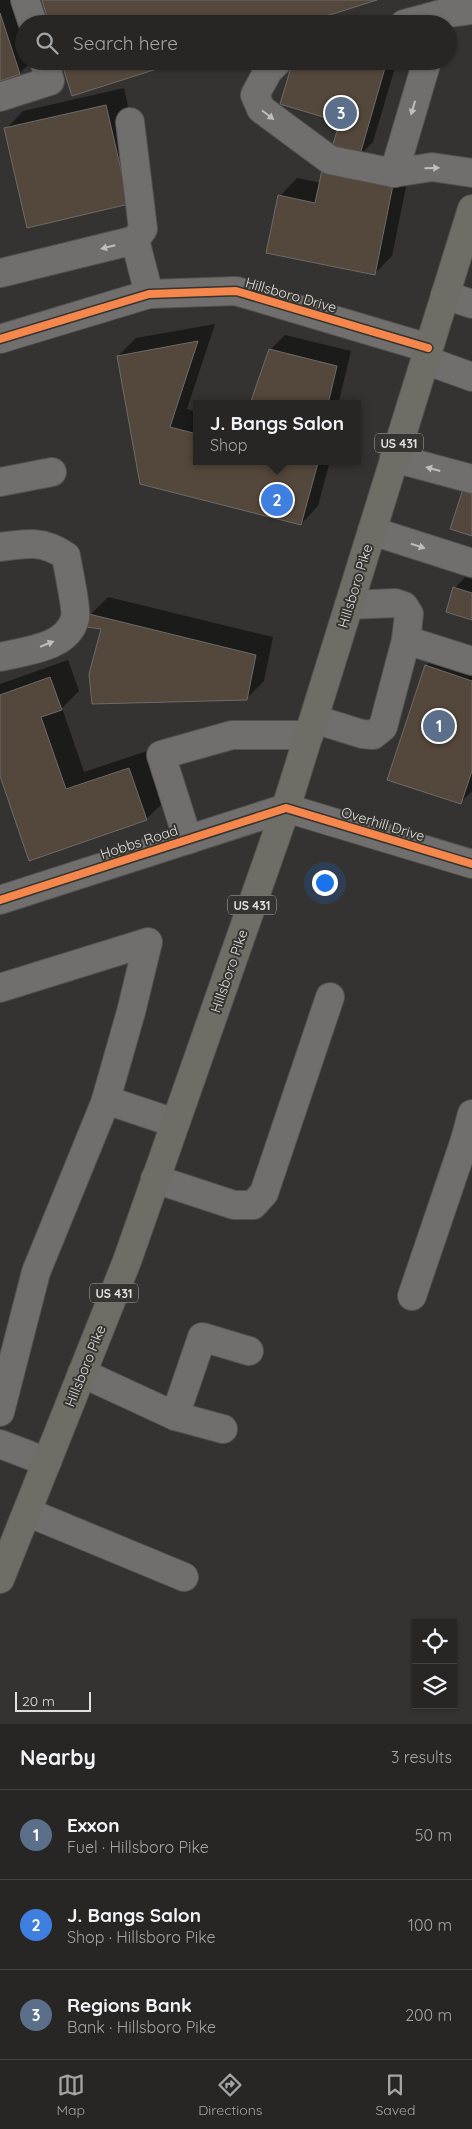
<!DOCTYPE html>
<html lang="en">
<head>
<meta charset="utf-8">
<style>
  body { margin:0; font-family:Quicksand,sans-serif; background:#333232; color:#f1f3f6 }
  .controls { position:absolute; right:15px; bottom:15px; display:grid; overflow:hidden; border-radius:0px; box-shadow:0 1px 4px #0004 }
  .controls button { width:45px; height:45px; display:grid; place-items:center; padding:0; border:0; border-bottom:1px solid #434342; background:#272625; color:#f1f3f6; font:25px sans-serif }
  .scale { position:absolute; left:15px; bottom:12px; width:76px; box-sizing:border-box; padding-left:5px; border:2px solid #e1e0de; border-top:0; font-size:14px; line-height:18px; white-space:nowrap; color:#e1e0de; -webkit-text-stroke:4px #353430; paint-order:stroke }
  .you { position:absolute; left:324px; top:882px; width:18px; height:18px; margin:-12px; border:4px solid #fff; border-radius:50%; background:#1a73e8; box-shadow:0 0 0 8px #1a73e833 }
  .badge { display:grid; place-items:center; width:32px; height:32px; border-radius:50%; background:#a4a3a1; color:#fff; font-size:16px; font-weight:700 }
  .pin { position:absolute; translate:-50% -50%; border:2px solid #fff; box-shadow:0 1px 5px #0006 }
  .popup { position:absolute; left:193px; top:400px; width:168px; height:65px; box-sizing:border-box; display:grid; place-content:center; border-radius:0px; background:#272625; filter:drop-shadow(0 1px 4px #0005); font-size:16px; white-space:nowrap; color:#a4a5a7 }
  .popup b { font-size:19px; color:#f1f3f6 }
  .popup::after { content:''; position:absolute; left:50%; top:100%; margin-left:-10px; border:10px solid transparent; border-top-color:#272625 }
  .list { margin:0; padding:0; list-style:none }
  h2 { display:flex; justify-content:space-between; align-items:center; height:65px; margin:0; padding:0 20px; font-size:21px }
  h2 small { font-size:16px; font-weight:400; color:#a4a5a7 }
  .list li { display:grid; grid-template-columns:32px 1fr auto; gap:15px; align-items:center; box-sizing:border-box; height:90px; padding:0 20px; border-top:1px solid #434342 }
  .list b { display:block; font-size:19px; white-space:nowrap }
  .list p { margin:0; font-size:16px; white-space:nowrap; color:#a4a5a7 }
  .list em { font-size:16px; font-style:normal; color:#a4a5a7 }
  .icon { flex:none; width:28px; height:28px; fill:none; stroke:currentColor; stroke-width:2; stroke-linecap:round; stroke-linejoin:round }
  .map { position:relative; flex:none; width:472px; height:1724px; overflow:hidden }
  .search { position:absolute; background:#272625; box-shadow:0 1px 4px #0004; left:15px; right:15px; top:15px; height:55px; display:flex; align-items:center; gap:12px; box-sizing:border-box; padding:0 18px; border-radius:28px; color:#a4a5a7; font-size:19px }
  .sheet { height:335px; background:#272625 }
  nav { display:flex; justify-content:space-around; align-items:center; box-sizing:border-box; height:70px; border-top:1px solid #434342; background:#272625; font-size:14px; color:#a4a5a7 }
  nav a { display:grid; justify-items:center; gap:2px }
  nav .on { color:#a4a3a1 }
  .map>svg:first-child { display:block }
  .shadow { fill:#0007 }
  .building { fill:#54473b; stroke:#6d6b6a }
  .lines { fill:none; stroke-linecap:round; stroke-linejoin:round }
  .minor-casing { stroke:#535251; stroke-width:30 }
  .major-casing { stroke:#535251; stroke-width:30 }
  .minor { stroke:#706f6d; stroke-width:28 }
  .major { stroke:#6e6e67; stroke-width:28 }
  .cycleway-casing { stroke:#353430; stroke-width:11 }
  .cycleway { stroke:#f5874c; stroke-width:8 }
  .oneway { fill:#bfbebc }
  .labels { text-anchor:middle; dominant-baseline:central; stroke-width:4; stroke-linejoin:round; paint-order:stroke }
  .shield { fill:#353430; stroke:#adacaa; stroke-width:1 }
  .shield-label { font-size:12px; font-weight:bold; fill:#e1e0de }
  .street-label { font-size:14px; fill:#e1e0de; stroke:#353430 }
</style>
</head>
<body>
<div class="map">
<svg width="472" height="1724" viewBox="0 0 472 1724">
  <rect width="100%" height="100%" fill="#343331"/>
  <!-- shadow -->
  <g class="shadow">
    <polygon points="0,0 19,0 24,24 24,61 32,61 20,73 0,80"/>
    <polygon points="296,61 397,61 373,142 359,156 410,167 392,256 374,274 280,196 297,178 321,183 342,152 341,121 293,65"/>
    <polygon points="124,88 146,186 128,203 6,129 23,111"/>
    <polygon points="215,324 187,409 197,412 197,461 330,461 318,506 301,524 141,483 118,356 136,338"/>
    <polygon points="285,335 351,351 339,401 336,404 252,404 270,350"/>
    <polygon points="465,577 472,579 472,619 455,588"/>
    <polygon points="108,597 273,637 264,681 246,699 103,628 90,615"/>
    <polygon points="444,648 472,657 472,791 461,802 426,666"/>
    <polygon points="68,660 79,691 62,708 84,772 147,751 164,802 146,819 0,772 0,684"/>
  </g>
  <!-- building -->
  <g class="building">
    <polygon points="42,0 377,0 301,24 49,24"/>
    <polygon points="0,13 20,74 0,81"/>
    <polygon points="61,61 182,61 72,96"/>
    <polygon points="301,61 387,61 359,158 331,150 340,122 280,104 292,64"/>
    <polygon points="106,105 129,204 27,228 4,128"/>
    <polygon points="322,170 393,185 375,275 266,253 278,195 315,203"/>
    <polygon points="198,341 170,427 197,434 197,461 309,461 318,463 301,525 140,484 117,356"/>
    <polygon points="269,349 337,366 328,404 264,404 251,401"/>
    <polygon points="464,486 472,488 472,536 450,529"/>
    <polygon points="453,587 472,593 472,620 446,612"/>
    <polygon points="89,614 256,655 247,700 92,704 89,674 101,629 86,627"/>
    <polygon points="425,665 472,681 472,771 461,804 387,780"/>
    <polygon points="50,677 62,710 41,717 66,789 129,768 147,820 29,861 0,776 0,695"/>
  </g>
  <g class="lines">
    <!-- minor casing -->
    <g class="minor-casing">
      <g id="minor">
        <polyline points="25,0 33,24"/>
        <polyline points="404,24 441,14 472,10"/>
        <polyline points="278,61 268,71 255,95 261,109 330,160 394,173 432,167 472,173"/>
        <polyline points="0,97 50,81 44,61"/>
        <polyline points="130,122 143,229 135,240"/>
        <polyline points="394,173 427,61"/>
        <polyline points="1,273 135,240 149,294"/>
        <polyline points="445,295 472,304"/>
        <polyline points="0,339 149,294 236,291 428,348"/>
        <polyline points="425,360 472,377"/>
        <polyline points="394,458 472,479"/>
        <polyline points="0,482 52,472"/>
        <polyline points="372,531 472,563"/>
        <path d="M0 547C27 543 43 540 66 556 68 568 77 610 75 618 68 648 25 651 0 657"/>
        <polyline points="406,640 472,661"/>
        <polyline points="314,719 362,734 373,735 383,727 406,640 409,614 404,606 395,603 349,605"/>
        <polyline points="188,840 161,755 232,735 309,735"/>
        <polyline points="0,900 286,808 472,864"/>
        <polyline points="0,988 148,942 131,1012 105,1103 36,1272 0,1412"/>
        <polyline points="106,1100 175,1123"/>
        <polyline points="465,1140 472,1114"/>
        <polyline points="155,1179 234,1205 253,1205 264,1193 330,997"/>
        <polyline points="412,1296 465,1140 472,1142"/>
        <polyline points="82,1373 175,1416 223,1429"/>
        <polyline points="175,1416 202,1337 249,1351"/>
        <polyline points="0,1444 47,1462"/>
        <polyline points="27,1512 184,1577"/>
      </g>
    </g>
    <!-- major casing -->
    <g class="major-casing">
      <polyline id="major" points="0,1579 127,1261 286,808 472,209"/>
    </g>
    <!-- minor -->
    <use href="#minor" class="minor"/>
    <!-- major -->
    <use href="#major" class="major"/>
    <!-- cycleway casing -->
    <g class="cycleway-casing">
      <g id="cycleway">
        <polyline points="0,339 149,294 236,291 428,348"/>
        <polyline points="0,900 286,808 472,864"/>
      </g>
    </g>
    <!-- cycleway -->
    <use href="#cycleway" class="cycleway"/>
  </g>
  <!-- one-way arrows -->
  <defs><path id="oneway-solid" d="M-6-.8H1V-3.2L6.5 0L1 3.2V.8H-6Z" transform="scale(1.25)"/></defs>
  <g class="oneway">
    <use href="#oneway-solid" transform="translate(413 108) rotate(106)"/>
    <use href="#oneway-solid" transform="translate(268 115) rotate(37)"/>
    <use href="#oneway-solid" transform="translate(432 168) rotate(-1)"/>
    <use href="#oneway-solid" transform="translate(108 247) rotate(166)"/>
    <use href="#oneway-solid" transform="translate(433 469) rotate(-165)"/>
    <use href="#oneway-solid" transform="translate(418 546) rotate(18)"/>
    <use href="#oneway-solid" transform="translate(47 644) rotate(-22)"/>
  </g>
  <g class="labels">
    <!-- shield labels -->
    <g class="shield">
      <rect x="375" y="433.5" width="48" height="19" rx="4"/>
      <rect x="228" y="895.5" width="48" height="19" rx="4"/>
      <rect x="90" y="1283.5" width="48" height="19" rx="4"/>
    </g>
    <g class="shield-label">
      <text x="399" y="443">US 431</text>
      <text x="252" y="905">US 431</text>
      <text x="114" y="1293">US 431</text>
    </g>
    <!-- street labels -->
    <g class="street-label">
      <text transform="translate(291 295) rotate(16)">Hillsboro Drive</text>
      <text transform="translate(355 586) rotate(-73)">Hillsboro Pike</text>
      <text transform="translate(383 824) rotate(17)">Overhill Drive</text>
      <text transform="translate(139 842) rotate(-18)">Hobbs Road</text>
      <text transform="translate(229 971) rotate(-71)">Hillsboro Pike</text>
      <text transform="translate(85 1366) rotate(-68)">Hillsboro Pike</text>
    </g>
  </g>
</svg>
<div class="controls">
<button><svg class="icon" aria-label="locate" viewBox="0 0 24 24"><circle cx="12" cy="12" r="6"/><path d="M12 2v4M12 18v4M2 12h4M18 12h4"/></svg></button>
<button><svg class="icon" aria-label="layers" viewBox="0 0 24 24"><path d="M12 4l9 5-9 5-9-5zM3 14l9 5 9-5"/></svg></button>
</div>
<div class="scale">20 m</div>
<div class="you"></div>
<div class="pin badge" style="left:439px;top:726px;background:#5c6f8a">1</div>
<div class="pin badge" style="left:277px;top:500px;background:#3f7fe0">2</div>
<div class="popup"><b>J. Bangs Salon</b>Shop</div>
<div class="pin badge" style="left:341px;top:113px;background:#5c6f8a">3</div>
<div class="search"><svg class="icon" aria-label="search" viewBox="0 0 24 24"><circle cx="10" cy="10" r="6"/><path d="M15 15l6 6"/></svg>Search here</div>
</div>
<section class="sheet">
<h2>Nearby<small>3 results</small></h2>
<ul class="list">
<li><span class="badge" style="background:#5c6f8a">1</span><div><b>Exxon</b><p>Fuel · Hillsboro Pike</p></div><em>50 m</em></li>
<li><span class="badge" style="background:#3f7fe0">2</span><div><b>J. Bangs Salon</b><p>Shop · Hillsboro Pike</p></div><em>100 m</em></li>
<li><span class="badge" style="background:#5c6f8a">3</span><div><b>Regions Bank</b><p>Bank · Hillsboro Pike</p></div><em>200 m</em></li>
</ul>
</section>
<nav>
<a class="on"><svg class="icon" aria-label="map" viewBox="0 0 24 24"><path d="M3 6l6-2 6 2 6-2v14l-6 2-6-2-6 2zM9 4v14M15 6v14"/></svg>Map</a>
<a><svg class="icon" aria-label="directions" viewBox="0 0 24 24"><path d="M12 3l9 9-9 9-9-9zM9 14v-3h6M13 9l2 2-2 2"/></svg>Directions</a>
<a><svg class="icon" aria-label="saved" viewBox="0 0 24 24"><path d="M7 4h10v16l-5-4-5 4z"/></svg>Saved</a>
</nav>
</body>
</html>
